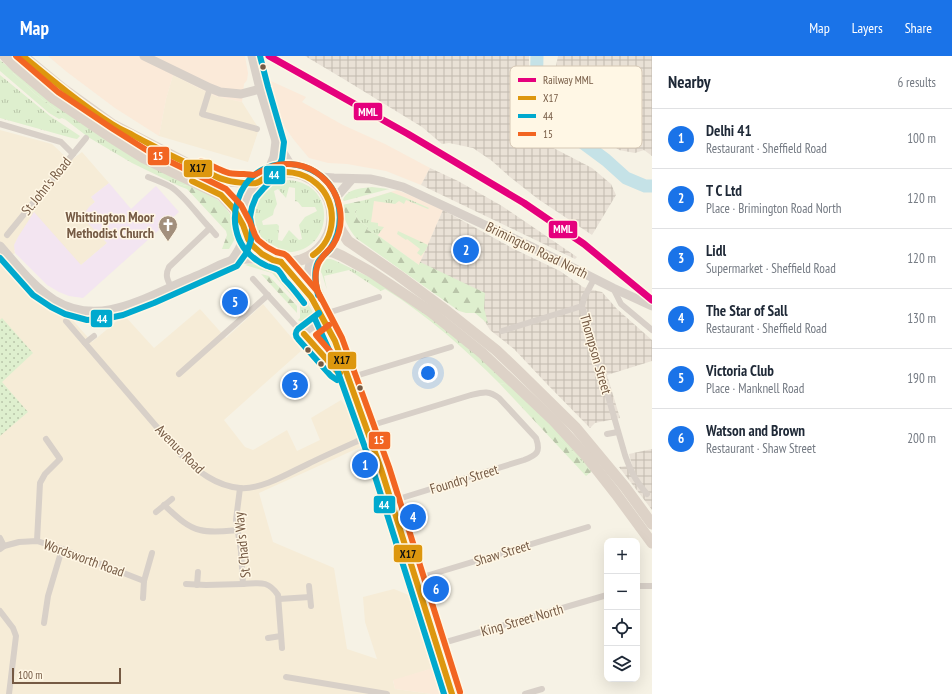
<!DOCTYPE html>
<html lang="en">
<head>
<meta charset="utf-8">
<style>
  body { margin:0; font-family:"PT Sans Narrow",sans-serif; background:#f6f6f7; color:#1f2937 }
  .controls { position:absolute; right:12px; bottom:12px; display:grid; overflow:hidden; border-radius:8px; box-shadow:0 4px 16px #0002 }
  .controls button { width:36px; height:36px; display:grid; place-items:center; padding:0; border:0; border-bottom:1px solid #e0e1e3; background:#fff; color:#1f2937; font:20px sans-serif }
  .scale { position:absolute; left:12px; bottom:10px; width:109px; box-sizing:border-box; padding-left:4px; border:2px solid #755a44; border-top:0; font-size:11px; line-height:14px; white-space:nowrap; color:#755a44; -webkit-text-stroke:3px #fff7e5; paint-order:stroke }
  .you { position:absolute; left:428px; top:317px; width:14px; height:14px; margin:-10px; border:3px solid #fff; border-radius:50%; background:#1a73e8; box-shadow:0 0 0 6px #1a73e833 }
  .badge { display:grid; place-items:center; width:26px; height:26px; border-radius:50%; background:#1a73e8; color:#fff; font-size:13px; font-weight:700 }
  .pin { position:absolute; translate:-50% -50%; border:2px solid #fff; box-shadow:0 1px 4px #0006 }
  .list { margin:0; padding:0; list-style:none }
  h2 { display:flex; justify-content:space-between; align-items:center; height:52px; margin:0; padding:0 16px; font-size:17px }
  h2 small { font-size:13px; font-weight:400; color:#747a83 }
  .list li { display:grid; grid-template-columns:26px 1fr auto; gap:12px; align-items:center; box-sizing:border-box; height:60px; padding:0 16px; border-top:1px solid #e0e1e3 }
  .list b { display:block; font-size:15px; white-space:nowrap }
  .list p { margin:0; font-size:13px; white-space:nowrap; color:#747a83 }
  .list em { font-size:13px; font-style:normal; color:#747a83 }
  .icon { flex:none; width:22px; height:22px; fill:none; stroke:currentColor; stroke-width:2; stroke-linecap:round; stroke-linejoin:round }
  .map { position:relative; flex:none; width:652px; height:638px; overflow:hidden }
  header { display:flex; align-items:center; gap:24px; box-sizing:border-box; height:56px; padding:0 20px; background:#1a73e8; color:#fff }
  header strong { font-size:19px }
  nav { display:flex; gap:22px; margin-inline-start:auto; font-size:14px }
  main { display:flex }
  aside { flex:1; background:#fff }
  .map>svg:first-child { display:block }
  .residential { fill:#f6ecd7 }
  .commercial { fill:#fbead9 }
  .industrial { fill:url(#industrial-grid) }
  .education { fill:#f3e5f1 }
  .grass { fill:url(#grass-tufts); fill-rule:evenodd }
  .forest { fill:url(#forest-firs) }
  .garden { fill:url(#garden-dots) }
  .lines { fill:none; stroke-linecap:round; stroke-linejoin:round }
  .river { stroke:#c5e2e7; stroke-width:13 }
  .minor { stroke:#d8d0c8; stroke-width:6 }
  .secondary { stroke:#d8d0c8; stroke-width:9 }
  .trunk { stroke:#ddd2c7; stroke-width:11 }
  .bus-1-casing { stroke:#fff7e5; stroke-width:9 }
  .bus-2-casing { stroke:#fff7e5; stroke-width:9 }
  .bus-3-casing { stroke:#fff7e5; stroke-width:9 }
  .bus-1 { stroke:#dd970e; stroke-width:6 }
  .bus-2 { stroke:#00a9ce; stroke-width:6 }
  .bus-3 { stroke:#f26522; stroke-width:6 }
  .rail-1-casing { stroke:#fff7e5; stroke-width:10 }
  .rail-1 { stroke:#e5007d; stroke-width:7 }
  .bus-dot { fill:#755a44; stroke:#fff7e5; stroke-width:1.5 }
  .labels { text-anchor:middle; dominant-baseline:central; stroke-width:3; stroke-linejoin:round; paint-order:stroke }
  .street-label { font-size:14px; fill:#755a44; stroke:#fff7e5 }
  .poi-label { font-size:14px; font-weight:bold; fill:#755a44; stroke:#fff7e5; text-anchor:end }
  .key { fill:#fff7e5; stroke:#d6c8b5; stroke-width:1 }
  .key-label { font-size:11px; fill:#755a44 }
  .line-badge { stroke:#fff7e5; stroke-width:1.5 }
  .badge-label { font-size:11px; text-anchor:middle; font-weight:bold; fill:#fff }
  .pale-badge-label { font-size:11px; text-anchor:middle; font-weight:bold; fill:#111 }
</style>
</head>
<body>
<header>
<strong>Map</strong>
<nav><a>Map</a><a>Layers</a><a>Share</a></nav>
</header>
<main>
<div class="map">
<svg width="652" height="638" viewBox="0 0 652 638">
  <defs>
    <pattern id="industrial-grid" width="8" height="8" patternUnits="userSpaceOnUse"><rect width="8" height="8" fill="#e9e1d6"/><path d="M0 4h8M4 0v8" fill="none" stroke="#c1b9af"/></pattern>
    <pattern id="grass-tufts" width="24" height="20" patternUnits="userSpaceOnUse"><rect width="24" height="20" fill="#deefce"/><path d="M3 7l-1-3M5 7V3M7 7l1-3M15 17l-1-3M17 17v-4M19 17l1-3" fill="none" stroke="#b9c5a9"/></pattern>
    <pattern id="forest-firs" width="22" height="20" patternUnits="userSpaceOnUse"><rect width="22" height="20" fill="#deefce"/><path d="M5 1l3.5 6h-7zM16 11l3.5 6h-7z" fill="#b9c5a9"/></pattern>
    <pattern id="garden-dots" width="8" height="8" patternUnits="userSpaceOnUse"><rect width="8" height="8" fill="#deefce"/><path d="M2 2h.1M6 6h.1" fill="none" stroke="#b9c5a9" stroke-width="1.8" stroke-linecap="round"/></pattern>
  </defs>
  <rect width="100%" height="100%" fill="#f6f2e5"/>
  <!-- residential -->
  <g class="residential">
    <polygon points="173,19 215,40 242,46 259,73 248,106 159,80 166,43"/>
    <polygon points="0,74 52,88 70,105 82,96 109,127 91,141 95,146 89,151 97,176 107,187 81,209 14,194 15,197 3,205 50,256 69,260 92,286 124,259 154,292 200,253 226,282 263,248 297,288 301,295 224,364 245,391 253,394 287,374 297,395 320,384 311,362 341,344 359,369 365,389 259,437 273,486 334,512 347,593 377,603 365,566 363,541 394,533 411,540 419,569 433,612 393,625 395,633 432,638 0,638"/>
  </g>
  <!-- commercial -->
  <g class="commercial">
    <polygon points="48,0 245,0 248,17 247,24 244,28 242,46 215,40 173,19 166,43 159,80 115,52 67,16"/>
    <polygon points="262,21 306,41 302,46 343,69 385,88 430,112 421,129 386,115 347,108 328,107 309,102 294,84 280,64 272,48"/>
    <polygon points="397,134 412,140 443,154 419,209 376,178 356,154 365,149 365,144"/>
    <polygon points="433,612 441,638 432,638 395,633 393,624"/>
  </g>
  <!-- industrial -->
  <g class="industrial">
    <polygon points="305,0 529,0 529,29 526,46 525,61 526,72 542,86 592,112 611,128 616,139 592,179 538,143 510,121 492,105 473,92 449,87 442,88 422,71 342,22"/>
    <polygon points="558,0 652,0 652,100 644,94 635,97 619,94 605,84 594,74 583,68 562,59 549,48 549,36 554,20"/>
    <polygon points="430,112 458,125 502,150 577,201 575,203 421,129"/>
    <polygon points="443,154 514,193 560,215 583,231 597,235 602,236 617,253 652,284 652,305 607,319 620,362 595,367 590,372 546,327 514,293 490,274 477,253 419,209"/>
    <polygon points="652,393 652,454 619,411 632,409 629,398"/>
  </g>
  <!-- education -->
  <polygon class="education" points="109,127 131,153 156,130 179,156 83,242 69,240 59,236 47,229 15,197 14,189 18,181 34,156 81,209 107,187 82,161 89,151 95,146 91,141"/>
  <!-- grass -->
  <g class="grass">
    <polygon points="12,14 197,132 179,128 179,130 132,107 88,81 66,64 58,55 34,37 12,16"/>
    <polygon points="0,19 50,60 80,80 77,83 72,82 0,62"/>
    <path d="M285 124C340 124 334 198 286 196 277 196 268 192 262 185 245 168 249 140 270 128 274 125 280 125 285 124ZM289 131 295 132V145L298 146 302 151H315L317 155 305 161 299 169 302 183 299 184 289 174 282 185 278 184 279 170 277 168 263 169 262 165 273 159 274 154 277 148 274 135 278 133 286 142Z"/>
    <polygon points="391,136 404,141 429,152 428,153 406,144 404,148 399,145 395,148 374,145 371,166 378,167 378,170 384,171 378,179 367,174 368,171 358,164 355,156 356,154 365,149 365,144"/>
    <path d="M323 203H331L336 205 386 229 460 282 539 355 593 414 591 416 571 394 505 328 499 327C465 293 427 259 385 233L381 235 349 214 324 220 327 234 322 218 319 213 317 214 316 208Z"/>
    <path d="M248 208C260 208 271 211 281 217 289 227 312 248 314 260L312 264 306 266 299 265 298 264 300 262V249L272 217 245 209Z"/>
    <path d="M314 212 317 219 327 246 326 248H324L323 246C318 234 312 225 314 212Z"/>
    <polygon points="317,275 321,275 335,305 314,284 314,278"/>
  </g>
  <!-- forest -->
  <g class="forest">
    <polygon points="0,4 12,14 12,16 34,37 58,55 66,64 62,62 59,63 49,57 0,15"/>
    <path d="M179 128C185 130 192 130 198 132 215 139 235 156 236 176 236 182 232 188 229 193H222L227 179 226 175 187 133 179 130Z"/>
    <path d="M372 131 389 133 344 145 343 144C347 133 361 132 372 131Z"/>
    <path d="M365 144V149L364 152 356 154 355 156 358 164 368 171 367 174 376 178 419 209 420 206 485 237 484 252 488 268 475 257H466L459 255 356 182C348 172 343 162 342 149Z"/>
    <polygon points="398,175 428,189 425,195 421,200 417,197 420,193 407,183 406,184 397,178"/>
    <polygon points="261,218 269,220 297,250 297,257"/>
    <polygon points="499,327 505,328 511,332 571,394 591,416 586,420"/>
  </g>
  <!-- garden -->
  <polygon class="garden" points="2,262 33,297 2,326 28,356 0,380 0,264"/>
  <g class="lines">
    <!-- river -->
    <polyline class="river" points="537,0 536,46 541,61 567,75 606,104 626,122 645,130 652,130"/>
    <!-- minor -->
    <g class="minor">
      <polyline points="210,32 202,58 257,73"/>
      <polyline points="0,68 61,86 73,98"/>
      <path d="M148 121C156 124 164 127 171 131 184 139 199 161 210 172L169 211C165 219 167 223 171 231"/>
      <polyline points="210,172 216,179"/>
      <polyline points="7,179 86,82"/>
      <polyline points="253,223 337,315 349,322 451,291"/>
      <path d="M594 223 584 242 582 250 625 399C631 416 635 424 647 438"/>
      <polyline points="613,232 621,248 652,274"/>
      <polyline points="321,259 379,241"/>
      <path d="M66 265 180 398C197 415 216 430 240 432 261 434 289 417 308 408 328 398 349 389 369 380"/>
      <polyline points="502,275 582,250"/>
      <polyline points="304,278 324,263"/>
      <polyline points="85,287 94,280"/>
      <polyline points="179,318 268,239"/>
      <path d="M366 371 471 339C483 336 489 334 499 342L536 382C541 396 537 399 524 404L392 445"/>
      <polyline points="607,378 618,376"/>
      <path d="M240 432 236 464 241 495 243 528C260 527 268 524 278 539L282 592"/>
      <path d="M164 449C174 458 186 471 200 474 212 477 226 475 238 474"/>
      <polyline points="156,456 172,443"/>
      <polyline points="0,482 4,490"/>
      <polyline points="37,485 40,427 45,418 60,403 46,383"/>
      <polyline points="0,493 4,490 19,486 37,485 62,493 144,525 143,542"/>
      <polyline points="416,523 588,471"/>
      <polyline points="144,525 152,497"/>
      <polyline points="186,528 206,529 243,528"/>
      <polyline points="197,529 198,516"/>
      <polyline points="309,530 311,550"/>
      <polyline points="637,530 652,530"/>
      <polyline points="279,543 310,541"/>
      <polyline points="0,555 13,572 16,580 9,638"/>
      <polyline points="44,567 48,540 62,493"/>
      <polyline points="268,582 281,580"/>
      <polyline points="436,589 607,539"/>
      <polyline points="286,621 387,638"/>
      <polyline points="525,638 542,633"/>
    </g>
    <!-- secondary -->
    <g class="secondary">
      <polyline points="144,0 210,32 220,36 241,38 260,33"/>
      <polyline points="252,0 260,33 276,85 290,108 297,117"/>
      <polyline points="307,120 334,122 370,123 384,126 403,131 530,190 613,232 652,250"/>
      <polyline points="263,122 270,111 274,101 276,85"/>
      <polyline points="332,154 338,139 352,123"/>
      <path d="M0 190C17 209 32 230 54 244 93 268 132 249 169 232 180 227 192 222 203 217 212 213 224 206 234 204 247 202 260 203 273 204"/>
      <path d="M232 204C240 193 243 187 244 173"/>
      <polyline points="281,206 311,241 321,259 335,285 349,322 381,413 452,638"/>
      <path d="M311 241C308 224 306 216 313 199"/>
    </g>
    <!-- trunk -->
    <g class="trunk">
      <polyline points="5,0 16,11 53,42 109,80 144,102 221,139 234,153 243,169"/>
      <polyline points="23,0 63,33 113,69 184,106 227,125 257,127"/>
      <circle cx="287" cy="161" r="45"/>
      <polyline points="333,160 342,176 348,185 398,219 448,256 496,294 517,314 576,372 625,431 652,468"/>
      <polyline points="317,197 326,195 333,196 342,200 371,216 431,256 482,297 554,365 587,401 616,438 652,487"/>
    </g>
    <!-- bus-1 casing -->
    <g class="bus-1-casing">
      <g id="bus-1">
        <path d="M23 0C52 24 81 48 112 68 118 72 124 75 131 78 143 85 156 91 168 98 182 105 195 111 209 117 215 120 220 123 226 124 230 126 251 128 256 127 260 126 263 123 266 121 282 112 304 116 317 128 338 146 337 183 313 199"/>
        <polyline points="192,125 221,139 234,153 243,169 248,183 252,189 262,198 273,204 281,206"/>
        <polyline points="281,206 311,241 335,285 381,413 452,638"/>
        <polyline points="304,278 337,315 340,317"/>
      </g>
    </g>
    <!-- bus-2 casing -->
    <g class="bus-2-casing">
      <g id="bus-2">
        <polyline points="0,202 33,239 51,251 65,258 87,264 109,262 123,259 154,247 237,210 247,196 251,184 252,172 250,161 252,151 256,141 263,133 269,127 277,115 282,103 284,86 268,31 260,0"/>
        <path d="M304 247C298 239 292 231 285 224 283 221 281 217 278 214 275 212 270 211 267 210 255 205 244 195 239 183 229 158 238 127 262 114 290 99 327 113 337 143 342 160 340 178 330 193 327 197 321 201 318 206 313 216 316 230 318 239"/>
        <path d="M319 257 298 273C295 276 295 280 298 283L331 320 337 324"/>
        <polyline points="315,263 334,305 373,414 444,638"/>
      </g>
    </g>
    <!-- bus-3 casing -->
    <g class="bus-3-casing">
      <g id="bus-3">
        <polyline points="16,0 58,36 113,73 148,95 226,133 241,149 250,166 255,179 258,184 267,191 276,196 284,198 287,200 318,236 342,282 389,411 460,636"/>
        <path d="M201 105C209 108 221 115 229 117 234 118 239 118 244 118 247 118 251 119 253 119 258 118 264 113 270 111 287 105 307 108 321 120 341 137 347 167 333 189 328 196 319 202 317 211 314 221 316 234 321 243"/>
        <polyline points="329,269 316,279 342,309 345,310"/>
      </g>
    </g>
    <!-- bus-1 -->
    <use href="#bus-1" class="bus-1"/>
    <!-- bus-2 -->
    <use href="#bus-2" class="bus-2"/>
    <!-- bus-3 -->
    <use href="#bus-3" class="bus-3"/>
    <!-- rail-1 casing -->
    <g class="rail-1-casing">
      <polyline id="rail-1" points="269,0 408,78 524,147 584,188 652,244"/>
    </g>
    <!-- rail-1 -->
    <use href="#rail-1" class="rail-1"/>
  </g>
  <!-- icons -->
  <defs>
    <g id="church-pin" transform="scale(1)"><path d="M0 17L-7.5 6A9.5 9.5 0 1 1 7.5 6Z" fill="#a28f7c" stroke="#fff7e5"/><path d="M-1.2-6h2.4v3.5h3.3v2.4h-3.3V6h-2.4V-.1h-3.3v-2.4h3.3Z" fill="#fff"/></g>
  </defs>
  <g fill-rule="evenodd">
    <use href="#church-pin" x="168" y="169"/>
  </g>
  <!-- markers -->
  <g class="bus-dot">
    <circle cx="263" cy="11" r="3.5"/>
    <circle cx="308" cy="294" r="3.5"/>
    <circle cx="321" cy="308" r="3.5"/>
    <circle cx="360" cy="332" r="3.5"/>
  </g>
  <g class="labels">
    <!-- street labels -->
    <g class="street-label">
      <text transform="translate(46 130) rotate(-51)">St. John's Road</text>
      <text transform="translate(537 194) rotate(26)">Brimington Road North</text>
      <text transform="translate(596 298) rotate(74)">Thompson Street</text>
      <text transform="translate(180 393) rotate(45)">Avenue Road</text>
      <text transform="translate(464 423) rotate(-17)">Foundry Street</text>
      <text transform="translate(242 489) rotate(-96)">St Chad's Way</text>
      <text transform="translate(502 497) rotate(-17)">Shaw Street</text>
      <text transform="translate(84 502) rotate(20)">Wordsworth Road</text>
      <text transform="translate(522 564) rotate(-16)">King Street North</text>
    </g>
    <!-- poi labels -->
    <g class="poi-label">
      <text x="154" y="161">Whittington Moor<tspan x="154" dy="16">Methodist Church</tspan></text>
    </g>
  </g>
  <!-- legend -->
  <rect x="510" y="10" width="132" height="82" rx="6" class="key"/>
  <rect x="518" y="22" width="18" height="4" fill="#e5007d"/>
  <rect x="518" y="40" width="18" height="4" fill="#dd970e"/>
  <rect x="518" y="58" width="18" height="4" fill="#00a9ce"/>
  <rect x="518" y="76" width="18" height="4" fill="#f26522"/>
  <g class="key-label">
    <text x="543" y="28">Railway MML</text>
    <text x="543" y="46">X17</text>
    <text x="543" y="64">44</text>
    <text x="543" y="82">15</text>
  </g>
  <g class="line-badge">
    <rect x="353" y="46" width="30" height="19" rx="4" fill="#e5007d"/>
    <rect x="147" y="90" width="23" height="20" rx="4" fill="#f26522"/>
    <rect x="183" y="103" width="30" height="19" rx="4" fill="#dd970e"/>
    <rect x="263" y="109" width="23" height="20" rx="4" fill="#00a9ce"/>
    <rect x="548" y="164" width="30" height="19" rx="4" fill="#e5007d"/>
    <rect x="90" y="253" width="23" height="19" rx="4" fill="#00a9ce"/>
    <rect x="327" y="295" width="30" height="19" rx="4" fill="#dd970e"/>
    <rect x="368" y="375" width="23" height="19" rx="4" fill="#f26522"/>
    <rect x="373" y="439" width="23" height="19" rx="4" fill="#00a9ce"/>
    <rect x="393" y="488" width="30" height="19" rx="4" fill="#dd970e"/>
  </g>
  <g class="badge-label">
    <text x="368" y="60">MML</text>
    <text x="158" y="104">15</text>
    <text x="274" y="123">44</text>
    <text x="563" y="177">MML</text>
    <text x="102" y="267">44</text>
    <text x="379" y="388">15</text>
    <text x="384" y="453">44</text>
  </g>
  <g class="pale-badge-label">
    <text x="198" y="116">X17</text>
    <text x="342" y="308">X17</text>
    <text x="408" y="502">X17</text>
  </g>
</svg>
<div class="controls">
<button>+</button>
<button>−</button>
<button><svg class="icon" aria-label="locate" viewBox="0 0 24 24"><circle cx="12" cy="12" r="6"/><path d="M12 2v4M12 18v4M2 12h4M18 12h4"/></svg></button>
<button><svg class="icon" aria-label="layers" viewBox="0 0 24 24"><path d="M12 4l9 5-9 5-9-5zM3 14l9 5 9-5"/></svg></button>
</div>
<div class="scale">100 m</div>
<div class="you"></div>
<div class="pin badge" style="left:365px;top:409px">1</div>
<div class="pin badge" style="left:466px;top:194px">2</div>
<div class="pin badge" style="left:295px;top:329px">3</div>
<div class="pin badge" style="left:413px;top:461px">4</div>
<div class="pin badge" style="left:235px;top:246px">5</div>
<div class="pin badge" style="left:436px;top:533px">6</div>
</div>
<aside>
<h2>Nearby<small>6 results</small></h2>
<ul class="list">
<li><span class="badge">1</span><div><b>Delhi 41</b><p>Restaurant · Sheffield Road</p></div><em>100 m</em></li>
<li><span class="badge">2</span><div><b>T C Ltd</b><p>Place · Brimington Road North</p></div><em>120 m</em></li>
<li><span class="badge">3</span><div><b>Lidl</b><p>Supermarket · Sheffield Road</p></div><em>120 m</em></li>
<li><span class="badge">4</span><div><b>The Star of Sall</b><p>Restaurant · Sheffield Road</p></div><em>130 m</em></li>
<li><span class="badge">5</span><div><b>Victoria Club</b><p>Place · Manknell Road</p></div><em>190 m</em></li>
<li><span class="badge">6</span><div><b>Watson and Brown</b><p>Restaurant · Shaw Street</p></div><em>200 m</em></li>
</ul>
</aside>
</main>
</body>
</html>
